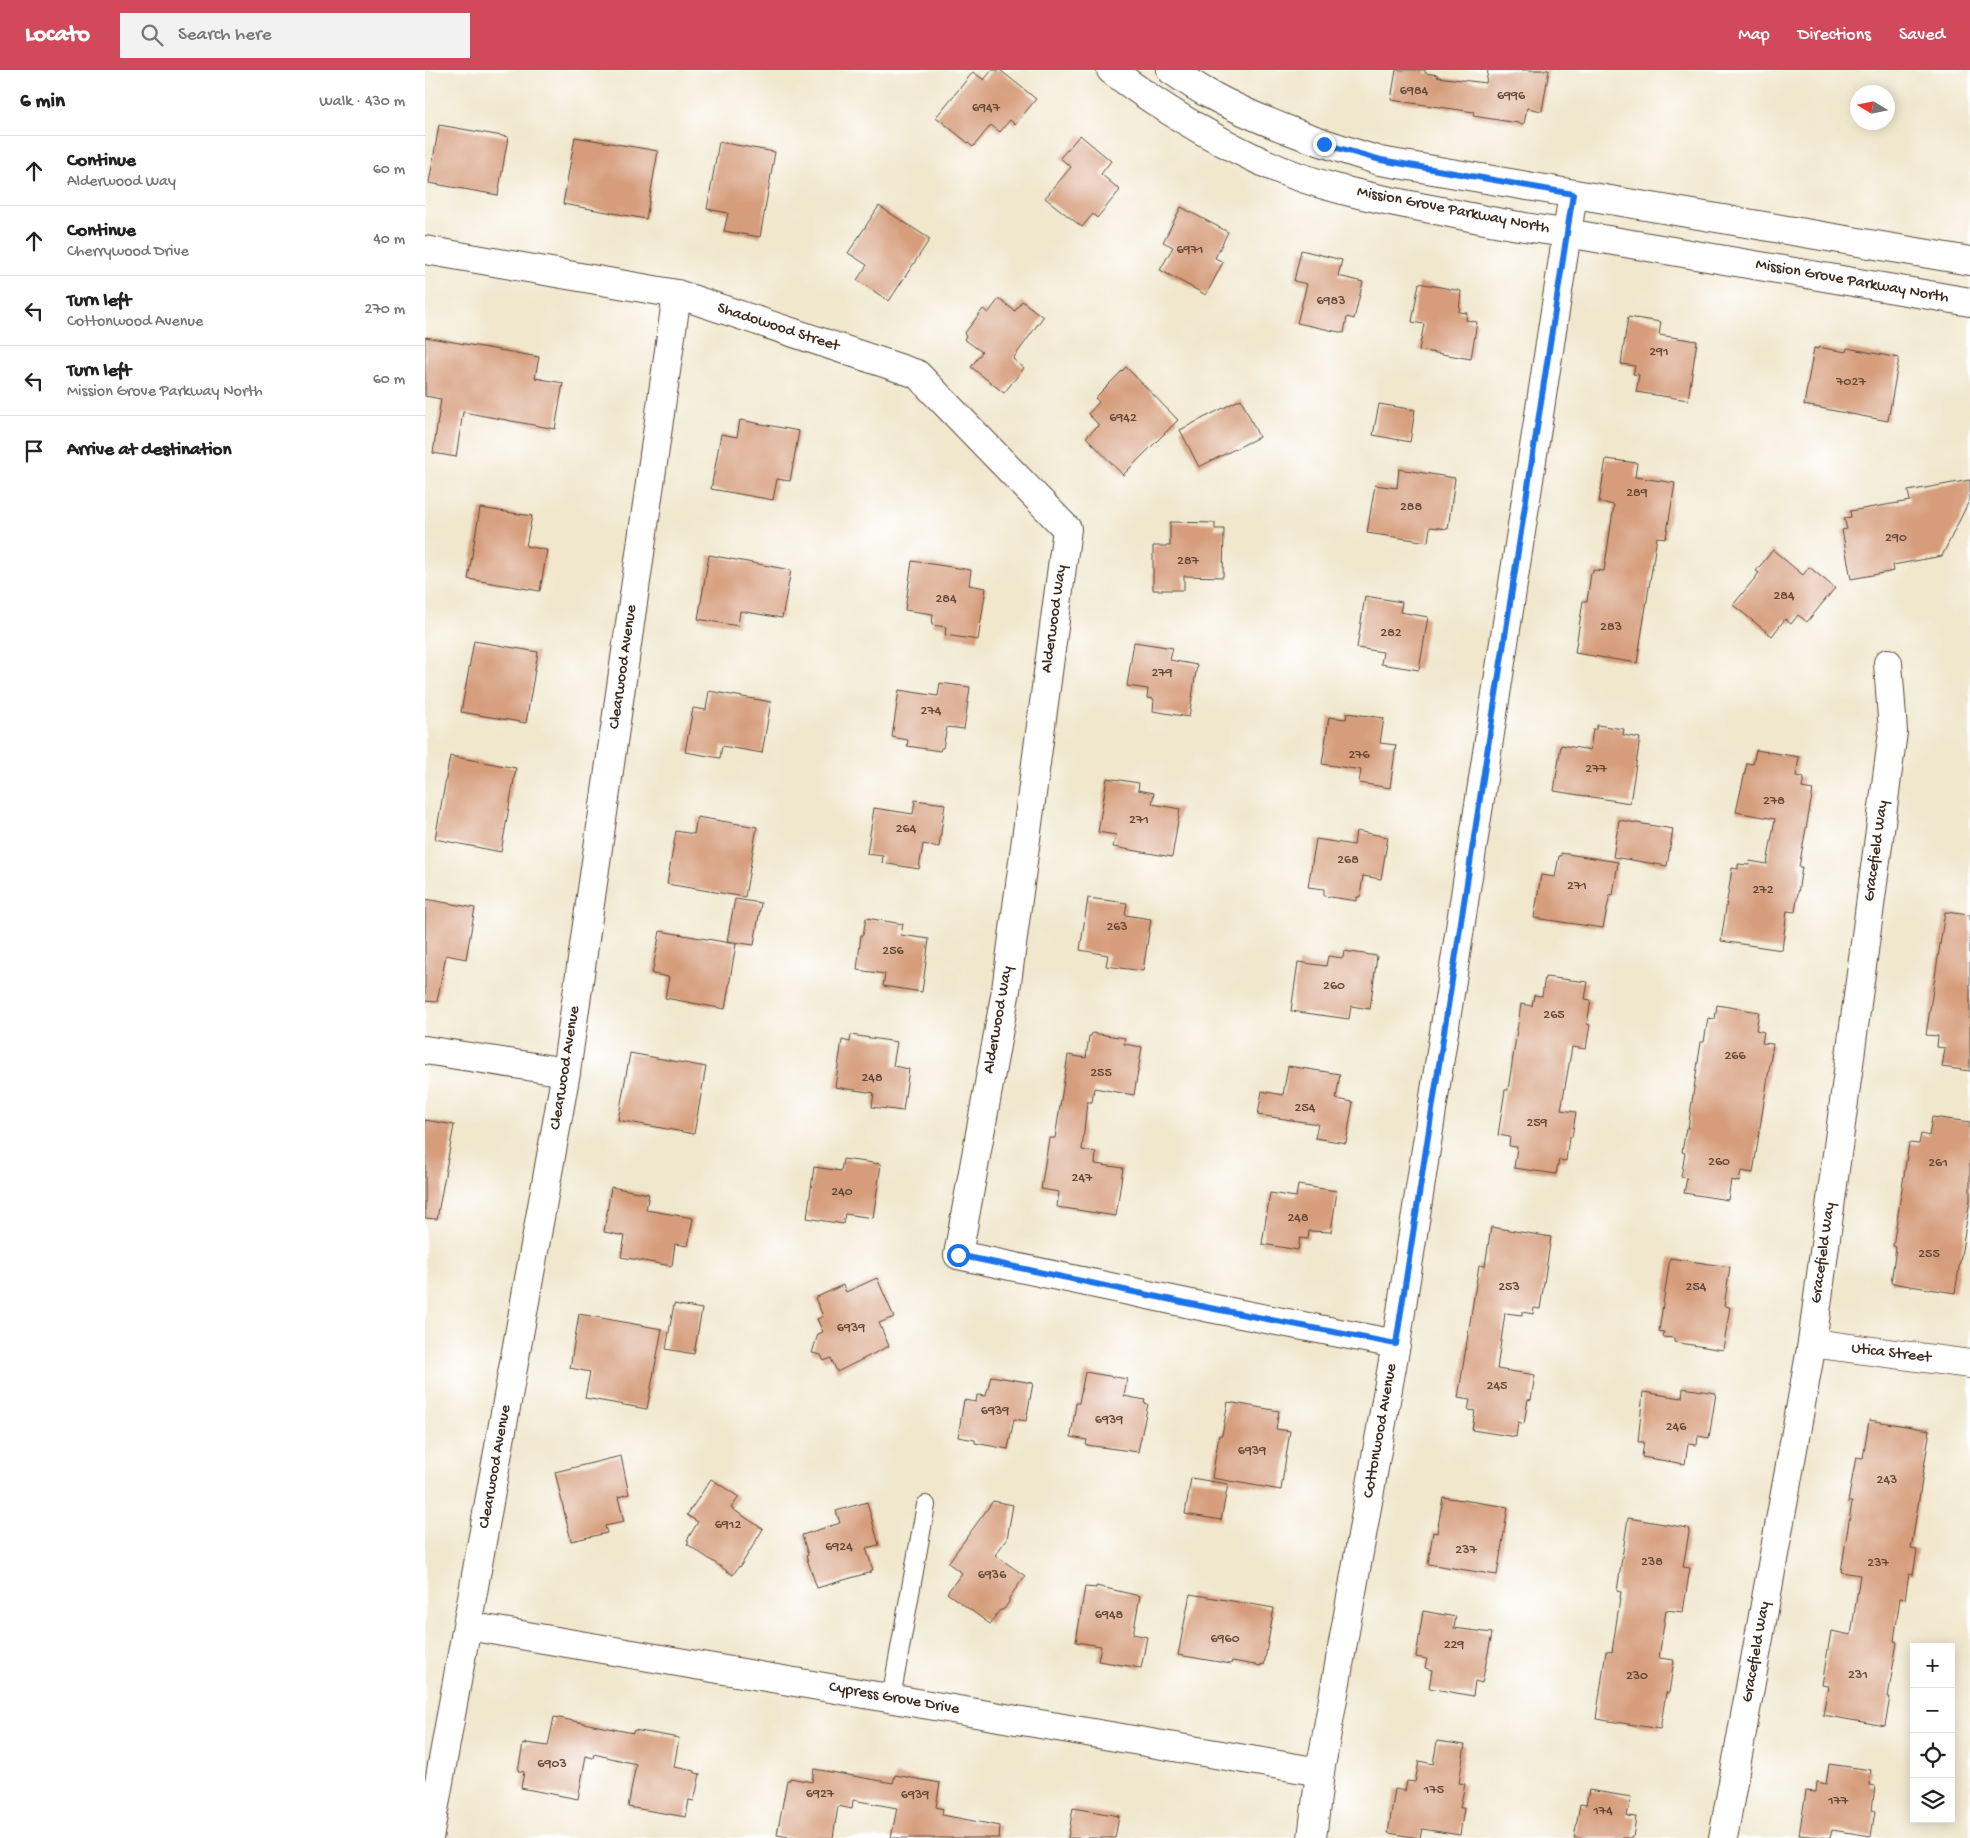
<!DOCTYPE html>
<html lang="en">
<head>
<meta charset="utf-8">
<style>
  body { margin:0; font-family:"Gochi Hand",sans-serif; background:#f2f2f2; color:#222 }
  .controls { position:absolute; right:15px; bottom:15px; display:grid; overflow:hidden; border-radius:0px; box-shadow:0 2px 12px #0003 }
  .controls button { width:45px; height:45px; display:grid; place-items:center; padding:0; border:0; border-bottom:1px solid #e0e0e0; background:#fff; color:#222; font:25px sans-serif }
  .compass { position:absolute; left:1425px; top:15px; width:45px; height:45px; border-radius:50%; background:#fff; box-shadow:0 2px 12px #0003; rotate:280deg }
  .stop { position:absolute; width:15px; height:15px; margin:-11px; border:4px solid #1a73e8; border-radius:50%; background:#fff }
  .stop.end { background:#1a73e8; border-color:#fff; box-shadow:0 1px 5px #0008 }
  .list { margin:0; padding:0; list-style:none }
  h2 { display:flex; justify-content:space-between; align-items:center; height:65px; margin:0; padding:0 20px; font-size:21px }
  h2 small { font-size:16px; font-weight:400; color:#767676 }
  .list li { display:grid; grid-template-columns:32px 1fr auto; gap:15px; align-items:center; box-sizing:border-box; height:70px; padding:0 20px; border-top:1px solid #e0e0e0 }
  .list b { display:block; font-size:19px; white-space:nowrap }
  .list p { margin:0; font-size:16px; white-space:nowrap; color:#767676 }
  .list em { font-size:16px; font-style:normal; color:#767676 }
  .icon { flex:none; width:28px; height:28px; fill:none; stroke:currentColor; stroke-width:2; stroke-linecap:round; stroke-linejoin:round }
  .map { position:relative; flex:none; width:1545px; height:1768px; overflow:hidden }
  header { display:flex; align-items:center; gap:30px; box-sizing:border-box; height:70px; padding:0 25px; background:#d1495b; color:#fff }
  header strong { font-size:24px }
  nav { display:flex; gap:28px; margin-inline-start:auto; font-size:18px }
  .search { width:350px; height:45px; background:#f2f2f2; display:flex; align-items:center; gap:12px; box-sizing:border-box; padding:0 18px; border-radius:0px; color:#767676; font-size:19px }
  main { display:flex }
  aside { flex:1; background:#fff }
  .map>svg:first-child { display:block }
  .building { fill:#d69d7b }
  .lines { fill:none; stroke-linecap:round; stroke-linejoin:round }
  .service-casing { stroke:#564638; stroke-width:20 }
  .minor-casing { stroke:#564638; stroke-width:30 }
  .tertiary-casing { stroke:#564638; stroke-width:30 }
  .service { stroke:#fff; stroke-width:18 }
  .minor { stroke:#fff; stroke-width:28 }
  .tertiary { stroke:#fff; stroke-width:28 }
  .route { stroke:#1a73e8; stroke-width:6 }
  .labels { text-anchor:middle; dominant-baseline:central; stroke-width:5; stroke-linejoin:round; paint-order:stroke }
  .number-label { font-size:14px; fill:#624735 }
  .street-label { font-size:16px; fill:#3b2a1e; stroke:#fff }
</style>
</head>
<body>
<header>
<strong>Locato</strong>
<div class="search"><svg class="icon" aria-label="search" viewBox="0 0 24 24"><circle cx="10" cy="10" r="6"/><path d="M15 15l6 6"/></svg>Search here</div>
<nav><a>Map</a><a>Directions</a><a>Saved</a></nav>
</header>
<main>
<aside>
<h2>6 min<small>Walk · 430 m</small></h2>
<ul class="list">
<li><svg class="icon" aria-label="ahead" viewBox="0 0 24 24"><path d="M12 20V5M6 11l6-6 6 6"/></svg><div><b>Continue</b><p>Alderwood Way</p></div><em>60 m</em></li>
<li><svg class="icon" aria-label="ahead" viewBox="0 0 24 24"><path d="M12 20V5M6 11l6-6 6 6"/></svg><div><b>Continue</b><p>Cherrywood Drive</p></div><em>40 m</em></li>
<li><svg class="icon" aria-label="left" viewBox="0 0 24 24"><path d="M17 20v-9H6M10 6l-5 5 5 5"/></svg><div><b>Turn left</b><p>Cottonwood Avenue</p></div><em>270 m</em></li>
<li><svg class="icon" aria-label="left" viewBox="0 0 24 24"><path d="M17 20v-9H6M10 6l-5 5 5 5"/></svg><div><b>Turn left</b><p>Mission Grove Parkway North</p></div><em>60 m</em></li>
<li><svg class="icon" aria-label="arrive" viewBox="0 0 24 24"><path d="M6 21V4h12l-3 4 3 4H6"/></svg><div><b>Arrive at destination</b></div></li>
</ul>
</aside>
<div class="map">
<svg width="1545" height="1768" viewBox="0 0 1545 1768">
  <rect width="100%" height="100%" fill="#fff"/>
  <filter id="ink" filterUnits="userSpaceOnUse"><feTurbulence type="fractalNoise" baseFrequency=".02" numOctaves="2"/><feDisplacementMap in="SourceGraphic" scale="10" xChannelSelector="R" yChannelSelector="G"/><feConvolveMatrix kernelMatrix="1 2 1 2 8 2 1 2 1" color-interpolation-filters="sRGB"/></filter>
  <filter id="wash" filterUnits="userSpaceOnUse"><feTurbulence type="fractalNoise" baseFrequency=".0096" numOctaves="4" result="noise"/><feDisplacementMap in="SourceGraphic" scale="20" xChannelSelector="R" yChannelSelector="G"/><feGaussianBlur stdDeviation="1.12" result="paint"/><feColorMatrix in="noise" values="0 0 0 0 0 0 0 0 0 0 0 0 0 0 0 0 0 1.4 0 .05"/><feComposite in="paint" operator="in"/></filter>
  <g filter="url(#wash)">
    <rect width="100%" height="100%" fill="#f0e7cd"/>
    <g id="blocks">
      <!-- building -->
      <g class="building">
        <polygon points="567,0 575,0 611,29 590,55 585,50 575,62 566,55 548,77 511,47 548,2 559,10"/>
        <polygon points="971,0 1000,0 1000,3 1013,5 1012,7 1061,13 1063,0 1124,0 1117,41 1102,38 1099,54 1048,46 1049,42 966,30"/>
        <polygon points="14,55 83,67 73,125 4,113"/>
        <polygon points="655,65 686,91 676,104 695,120 672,148 668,144 657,157 620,128 646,97 635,88"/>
        <polygon points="150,67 233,81 221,149 138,134"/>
        <polygon points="294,72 350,82 335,167 299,161 303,143 282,139"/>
        <polygon points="454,136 505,169 464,231 432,210 442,195 423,183"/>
        <polygon points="756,137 803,162 790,188 798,192 781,225 735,200 748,177 738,172"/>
        <polygon points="876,180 917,190 913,206 938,212 929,249 922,247 919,263 872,253 882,214 869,211"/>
        <polygon points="994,213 1036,221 1034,242 1042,243 1041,250 1052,252 1046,289 994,280 999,254 987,252"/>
        <polygon points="574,229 590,241 597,231 618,247 588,289 599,298 579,323 546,297 557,282 539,269 541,266 539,264 558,239 563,243"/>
        <polygon points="1203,247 1236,252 1234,265 1272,271 1263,330 1211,322 1214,305 1208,304 1210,296 1196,294"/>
        <polygon points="0,267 114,287 110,308 138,313 130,359 38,342 31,387 8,383 16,329 0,326"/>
        <polygon points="1393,277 1421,282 1422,278 1474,288 1463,351 1379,335 1389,278 1393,279"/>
        <polygon points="701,297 753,350 698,405 661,367 674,355 663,344 674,332 670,328"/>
        <polygon points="816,329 834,367 774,397 755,360"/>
        <polygon points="954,334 990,340 985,372 948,365"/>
        <polygon points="315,350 374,361 365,411 352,409 348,430 286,419 296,364 312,367"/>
        <polygon points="1181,389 1212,393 1210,407 1250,413 1241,468 1232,467 1212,593 1150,583 1158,531 1162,531 1166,503 1168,503 1168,500 1179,501 1189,435 1174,432"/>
        <polygon points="974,399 1030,408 1023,459 1005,457 1003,472 942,463 950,415 972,418"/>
        <polygon points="1545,410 1545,429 1517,486 1468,495 1469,501 1426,509 1417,460 1422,459 1419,448 1426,447 1425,441 1485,431 1483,421"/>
        <polygon points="55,438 107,446 101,476 122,480 115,521 43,509"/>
        <polygon points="745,452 790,453 790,459 799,459 798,507 759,506 759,520 728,520 728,476 745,476"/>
        <polygon points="1348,480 1378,505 1384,497 1410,518 1382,552 1373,545 1366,554 1360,549 1347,566 1308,535 1334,503 1331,501"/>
        <polygon points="284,485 366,500 357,548 315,541 313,556 273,549"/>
        <polygon points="487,491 546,500 544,515 561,518 553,570 520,565 521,557 507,555 508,544 480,540"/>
        <polygon points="940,526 977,532 975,542 1003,547 994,600 956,594 958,582 932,578"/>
        <polygon points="49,571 113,582 101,653 36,642"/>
        <polygon points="709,572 748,578 745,590 772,595 764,647 728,641 729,629 722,628 723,619 702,616"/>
        <polygon points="515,613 545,617 539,659 522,657 518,678 516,678 515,681 482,676 483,670 467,667 474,620 513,626"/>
        <polygon points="284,621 346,632 337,683 297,676 295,688 260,682 268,638 281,640"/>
        <polygon points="922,643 959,648 955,673 971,675 965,718 934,713 936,700 897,694 904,647 921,649"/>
        <polygon points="1172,655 1199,659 1198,665 1215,668 1205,733 1129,721 1136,675 1165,680 1168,659 1171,659"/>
        <polygon points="1331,680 1374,687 1371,706 1379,707 1377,718 1388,720 1374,797 1377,797 1370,842 1362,841 1357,880 1296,871 1307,798 1313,799 1313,794 1324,795 1325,791 1342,794 1350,749 1311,742 1322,693 1328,694"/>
        <polygon points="25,686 91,698 76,782 10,769"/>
        <polygon points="682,708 714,713 713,720 729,723 727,734 755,739 747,787 688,777 691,765 673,762"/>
        <polygon points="490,730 520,734 514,777 498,774 494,799 457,793 458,786 442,784 449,738 488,744"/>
        <polygon points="272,747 332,757 320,827 242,814 251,761 269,764"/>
        <polygon points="1194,750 1248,759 1242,796 1188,787"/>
        <polygon points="931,761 963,767 956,809 938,806 935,827 932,827 932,831 899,826 899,819 883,817 891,769 929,775"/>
        <polygon points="1136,783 1193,792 1188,825 1185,824 1178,858 1109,848 1116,805 1130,807 1134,786 1136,786"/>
        <polygon points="663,828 702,833 700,845 726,849 718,901 681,896 683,885 655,880"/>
        <polygon points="0,829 50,838 41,889 21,885 12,932 0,931"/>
        <polygon points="310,829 336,833 329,875 302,871"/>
        <polygon points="1520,842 1545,845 1545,1001 1517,997 1520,978 1512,977 1513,966 1501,965"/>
        <polygon points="441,848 478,854 476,865 504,869 497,922 458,916 460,904 432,900 436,865 438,865"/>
        <polygon points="235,861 311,874 300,939 240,928 244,907 227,904"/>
        <polygon points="919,881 952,886 945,939 926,936 924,949 866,941 873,892 901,896 903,886 918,888"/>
        <polygon points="1120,907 1163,912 1160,929 1166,930 1162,954 1165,955 1161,979 1147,977 1136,1040 1151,1042 1147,1067 1144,1067 1141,1091 1134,1090 1131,1104 1089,1098 1092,1077 1084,1076 1085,1067 1073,1065 1080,1020 1083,1020 1096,934 1107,936 1109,925 1117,926"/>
        <polygon points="1292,935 1334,942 1331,960 1339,962 1337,973 1348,974 1328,1103 1316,1101 1314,1112 1306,1110 1303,1130 1259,1123 1262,1108 1256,1107 1260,1083 1257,1082 1261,1058 1263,1058 1276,972 1279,972 1283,948 1290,949"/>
        <polygon points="667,963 700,968 699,974 717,977 709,1025 669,1018 667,1032 662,1032 657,1080 671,1082 670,1094 698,1098 691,1146 632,1137 634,1122 616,1119 624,1068 630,1068 643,985 661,988 664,966 666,966"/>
        <polygon points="426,965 472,972 468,996 484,999 478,1041 447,1037 449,1023 410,1017 417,970 425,972"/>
        <polygon points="205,983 281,997 269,1064 193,1050"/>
        <polygon points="863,996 915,1004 911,1029 928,1032 921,1073 890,1068 893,1054 833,1045 837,1021 858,1025"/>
        <polygon points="1507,1047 1545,1052 1545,1130 1530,1223 1466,1213 1471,1177 1468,1176 1484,1073 1494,1074 1496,1064 1504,1066"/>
        <polygon points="0,1050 29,1055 12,1149 0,1148"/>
        <polygon points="418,1089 456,1094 448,1148 420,1144 418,1154 382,1148 389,1097 416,1101"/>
        <polygon points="873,1115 912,1121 906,1162 884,1161 883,1169 875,1168 873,1180 837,1174 845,1123 871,1127"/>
        <polygon points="186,1117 224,1124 221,1140 268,1148 263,1176 250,1174 247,1196 196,1187 200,1166 179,1162"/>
        <polygon points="1066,1157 1126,1167 1115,1239 1109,1238 1108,1244 1097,1242 1097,1245 1080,1243 1072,1299 1110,1305 1106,1330 1103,1329 1099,1354 1093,1352 1091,1367 1047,1360 1050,1341 1043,1340 1045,1330 1033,1328 1054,1195 1060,1196"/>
        <polygon points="1245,1188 1305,1197 1299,1236 1305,1237 1298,1280 1249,1272 1249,1268 1238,1267 1239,1262 1234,1261"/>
        <polygon points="452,1208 469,1247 454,1253 464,1276 412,1302 406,1288 399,1291 396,1285 387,1283 393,1264 398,1262 392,1249 398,1246 390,1228 418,1215 421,1222"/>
        <polygon points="249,1234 277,1239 269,1284 241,1279"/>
        <polygon points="154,1244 237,1259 222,1339 160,1328 165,1302 145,1298"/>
        <polygon points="660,1302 702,1309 699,1326 720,1330 719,1333 723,1334 713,1382 661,1375 662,1370 646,1367 651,1333 654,1333"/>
        <polygon points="566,1306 608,1313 601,1351 589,1349 583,1379 550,1373 550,1370 533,1367 539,1330 551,1332 552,1325 561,1326"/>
        <polygon points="1258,1318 1291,1323 1284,1368 1273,1366 1272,1375 1263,1374 1260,1394 1217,1387 1219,1372 1213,1372 1218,1322 1257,1328"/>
        <polygon points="803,1332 854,1341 851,1359 865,1361 856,1420 787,1408 794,1365 797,1365"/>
        <polygon points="1444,1350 1505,1360 1486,1479 1492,1480 1488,1505 1484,1504 1480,1529 1475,1528 1469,1571 1472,1572 1463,1627 1465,1627 1460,1656 1398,1645 1403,1616 1397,1615 1406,1561 1426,1565 1435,1505 1416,1502 1427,1432 1423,1432 1431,1387 1438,1388"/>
        <polygon points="196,1386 204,1424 193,1427 199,1452 180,1456 182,1463 146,1471 130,1402"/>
        <polygon points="766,1408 803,1414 796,1450 760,1444"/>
        <polygon points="286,1409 314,1427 306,1438 338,1459 315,1497 314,1496 308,1505 262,1474 264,1471 262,1470 273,1452 262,1445"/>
        <polygon points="1018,1427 1083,1437 1072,1505 1003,1494 1008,1462 1012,1463"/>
        <polygon points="568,1431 588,1435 582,1469 570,1485 600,1506 584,1528 584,1532 579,1539 574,1541 565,1554 522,1523 537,1503 523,1493"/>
        <polygon points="442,1432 454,1475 441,1478 448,1500 446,1500 446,1502 392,1518 381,1486 383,1485 377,1465 415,1453 411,1441"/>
        <polygon points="1203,1448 1263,1458 1264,1462 1258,1497 1265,1498 1258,1542 1241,1540 1234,1588 1249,1590 1244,1623 1241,1623 1235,1659 1171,1649 1181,1581 1187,1582 1196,1522 1192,1521"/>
        <polygon points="671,1516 715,1526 708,1564 722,1567 716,1598 673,1591 676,1576 651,1572 660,1517 671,1518"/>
        <polygon points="765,1524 849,1538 839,1595 836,1594 836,1596 807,1591 806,1594 753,1585"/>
        <polygon points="998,1541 1031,1547 1029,1558 1067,1563 1057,1613 1050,1611 1048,1626 1004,1618 1007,1600 1000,1598 1002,1589 991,1587"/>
        <polygon points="129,1647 208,1663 209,1660 254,1668 249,1697 270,1701 270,1703 275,1704 269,1731 264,1730 261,1747 203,1737 211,1694 169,1684 168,1688 161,1686 153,1729 96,1718 99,1702 93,1701 98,1674 101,1675 101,1673 123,1676"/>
        <polygon points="1012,1671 1040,1675 1034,1713 1040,1714 1035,1738 1039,1738 1035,1765 997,1759 995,1768 963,1763 970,1719 980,1721 982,1711 990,1712 994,1691 1008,1694"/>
        <polygon points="1404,1694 1446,1700 1444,1715 1450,1716 1447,1740 1450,1741 1446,1766 1407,1760 1405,1768 1374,1765 1381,1721 1391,1722 1392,1712 1401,1714"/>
        <polygon points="389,1699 468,1713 470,1705 515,1713 511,1737 518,1739 517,1745 575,1756 574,1768 466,1768 472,1738 428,1730 427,1739 413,1736 408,1768 372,1768 352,1765 362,1710 365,1710 365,1708 387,1712"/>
        <polygon points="1164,1720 1206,1727 1202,1746 1211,1747 1208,1768 1149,1768 1155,1734 1161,1735"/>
        <polygon points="648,1738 694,1746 690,1768 643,1768"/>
      </g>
    </g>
  </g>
  <g filter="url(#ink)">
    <use href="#blocks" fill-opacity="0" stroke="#564638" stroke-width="1"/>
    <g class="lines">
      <!-- service casing -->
      <g class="service-casing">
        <polyline id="service" points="466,1628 501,1435"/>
      </g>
      <!-- minor casing -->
      <g class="minor-casing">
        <g id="minor">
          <polyline points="0,180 252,224 492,304 642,459 581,920 533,1185 785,1238 971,1274"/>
          <polyline points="0,980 141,1002"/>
          <polyline points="1387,1273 1545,1294"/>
          <polyline points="43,1556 895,1702"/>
          <polyline points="4,1768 141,1002 252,224"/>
          <polyline points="887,1768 895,1702 971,1274 1148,124"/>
          <polyline points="1298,1768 1387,1273 1468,662 1463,593"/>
        </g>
      </g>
      <!-- tertiary casing -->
      <g class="tertiary-casing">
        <g id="tertiary">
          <path d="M686 0C731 34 779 64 831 89 888 117 953 129 1016 141 1058 150 1100 158 1142 163L1545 232"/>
          <path d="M746 0C758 8 769 16 782 23 837 53 896 73 955 91L1545 191"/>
        </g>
      </g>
      <!-- service -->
      <use href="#service" class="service"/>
      <!-- minor -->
      <use href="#minor" class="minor"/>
      <!-- tertiary -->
      <use href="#tertiary" class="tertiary"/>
    </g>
  </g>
  <g class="lines" filter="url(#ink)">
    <!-- route -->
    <polyline class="route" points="533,1185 785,1238 971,1274 1148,124 956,90 899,74"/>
  </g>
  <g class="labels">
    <!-- number labels -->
    <g class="number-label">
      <text x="989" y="21">6984</text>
      <text x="1086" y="26">6996</text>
      <text x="561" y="38">6947</text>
      <text x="765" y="180">6971</text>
      <text x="906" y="231">6983</text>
      <text x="1234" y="282">291</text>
      <text x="1426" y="312">7027</text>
      <text x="698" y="348">6942</text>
      <text x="1212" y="423">289</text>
      <text x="986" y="437">288</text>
      <text x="1471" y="468">290</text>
      <text x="763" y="491">287</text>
      <text x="1359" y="526">284</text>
      <text x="521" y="529">284</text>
      <text x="1186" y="557">283</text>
      <text x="966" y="563">282</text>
      <text x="737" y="603">279</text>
      <text x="506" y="641">274</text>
      <text x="934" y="685">276</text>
      <text x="1171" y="699">277</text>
      <text x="1349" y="731">278</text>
      <text x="714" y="750">271</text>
      <text x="481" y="759">264</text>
      <text x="923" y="790">268</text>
      <text x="1152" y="816">271</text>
      <text x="1338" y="820">272</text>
      <text x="692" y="857">263</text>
      <text x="468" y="881">256</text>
      <text x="909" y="916">260</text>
      <text x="1129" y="945">265</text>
      <text x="1310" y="986">266</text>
      <text x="676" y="1003">255</text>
      <text x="447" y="1008">248</text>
      <text x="880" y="1038">254</text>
      <text x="1112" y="1053">259</text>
      <text x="1294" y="1092">260</text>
      <text x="1513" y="1093">261</text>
      <text x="657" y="1108">247</text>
      <text x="417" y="1122">240</text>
      <text x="873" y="1148">248</text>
      <text x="1504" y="1184">255</text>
      <text x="1084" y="1217">253</text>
      <text x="1271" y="1217">254</text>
      <text x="426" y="1258">6939</text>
      <text x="1072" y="1316">245</text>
      <text x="570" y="1341">6939</text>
      <text x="684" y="1350">6939</text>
      <text x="1251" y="1357">246</text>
      <text x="827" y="1381">6939</text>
      <text x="1462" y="1410">243</text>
      <text x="303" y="1455">6912</text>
      <text x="414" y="1477">6924</text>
      <text x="1041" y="1480">237</text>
      <text x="1227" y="1492">238</text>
      <text x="1453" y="1493">237</text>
      <text x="567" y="1505">6936</text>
      <text x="684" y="1545">6948</text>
      <text x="800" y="1569">6960</text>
      <text x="1029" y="1575">229</text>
      <text x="1433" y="1605">231</text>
      <text x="1212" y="1606">230</text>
      <text x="127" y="1694">6903</text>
      <text x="1009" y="1720">175</text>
      <text x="395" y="1724">6927</text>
      <text x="490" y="1725">6939</text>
      <text x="1413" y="1731">177</text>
      <text x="1178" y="1741">174</text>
    </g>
    <!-- street labels -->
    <g class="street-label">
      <text transform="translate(1028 141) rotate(11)">Mission Grove Parkway North</text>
      <text transform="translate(1427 212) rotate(10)">Mission Grove Parkway North</text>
      <text transform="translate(353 258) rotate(18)">Shadowood Street</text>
      <text transform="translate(630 549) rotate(-82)">Alderwood Way</text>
      <text transform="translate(199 597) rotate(-82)">Clearwood Avenue</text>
      <text transform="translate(1452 781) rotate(-82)">Gracefield Way</text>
      <text transform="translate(574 950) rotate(-80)">Alderwood Way</text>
      <text transform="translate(141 998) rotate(-81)">Clearwood Avenue</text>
      <text transform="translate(1399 1183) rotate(-82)">Gracefield Way</text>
      <text transform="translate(1466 1284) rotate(7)">Utica Street</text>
      <text transform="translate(956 1361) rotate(-80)">Cottonwood Avenue</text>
      <text transform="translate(71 1397) rotate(-80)">Clearwood Avenue</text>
      <text transform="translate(1332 1582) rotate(-80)">Gracefield Way</text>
      <text transform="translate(469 1629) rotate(10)">Cypress Grove Drive</text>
    </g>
  </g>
</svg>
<div class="controls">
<button>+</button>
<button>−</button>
<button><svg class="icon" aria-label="locate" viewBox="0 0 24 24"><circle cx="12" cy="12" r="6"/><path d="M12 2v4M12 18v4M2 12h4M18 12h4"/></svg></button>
<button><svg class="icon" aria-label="layers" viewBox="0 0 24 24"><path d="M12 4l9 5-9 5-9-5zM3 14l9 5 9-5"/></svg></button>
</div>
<svg class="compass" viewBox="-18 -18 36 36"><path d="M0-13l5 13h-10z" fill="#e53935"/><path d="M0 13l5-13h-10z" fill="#767676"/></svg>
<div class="stop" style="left:533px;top:1185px"></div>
<div class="stop end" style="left:899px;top:74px"></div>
</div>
</main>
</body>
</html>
